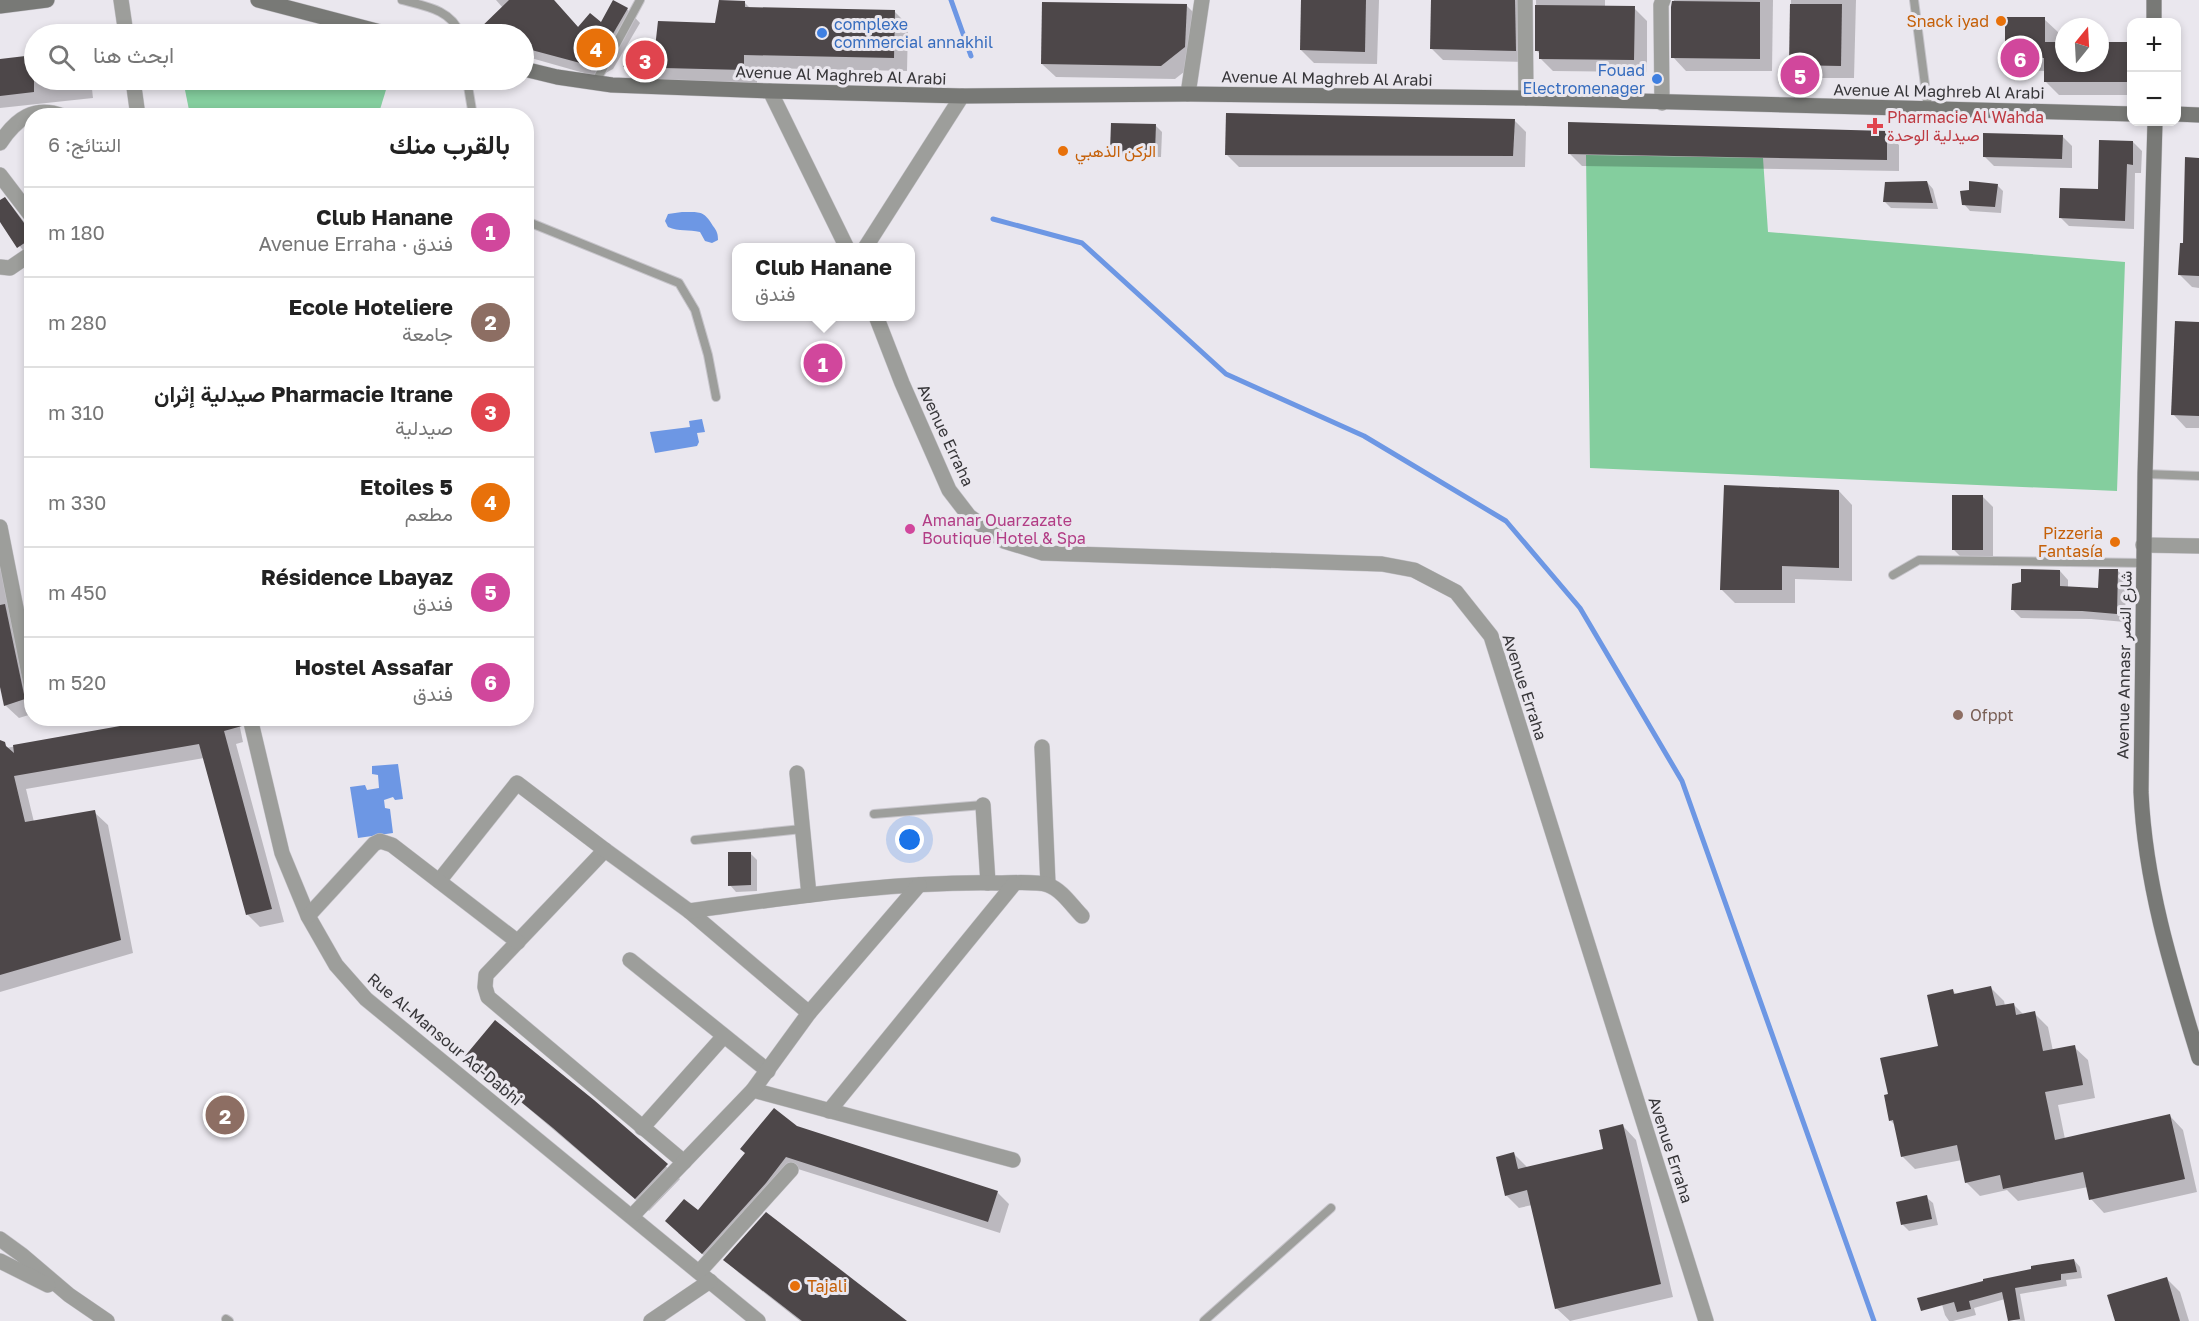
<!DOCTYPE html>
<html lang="ar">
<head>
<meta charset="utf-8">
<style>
  body { margin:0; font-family:"Golos Text",Vazirmatn,sans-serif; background:#f2f2f2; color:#222; direction:rtl }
  .controls { position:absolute; right:18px; top:18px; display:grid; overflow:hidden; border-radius:12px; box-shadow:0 3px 9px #0003 }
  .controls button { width:54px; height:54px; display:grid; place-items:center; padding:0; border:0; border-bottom:2px solid #e0e0e0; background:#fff; color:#222; font:30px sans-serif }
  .compass { position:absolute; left:2055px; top:18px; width:54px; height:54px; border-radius:50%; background:#fff; box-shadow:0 3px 9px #0003; rotate:18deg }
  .you { position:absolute; left:910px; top:840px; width:21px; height:21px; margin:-15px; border:4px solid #fff; border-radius:50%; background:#1a73e8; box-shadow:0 0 0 9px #1a73e833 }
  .badge { display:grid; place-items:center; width:39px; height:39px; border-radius:50%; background:#6a46bf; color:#fff; font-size:20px; font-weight:700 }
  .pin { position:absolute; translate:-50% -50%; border:3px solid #fff; box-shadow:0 2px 6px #0006 }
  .popup { position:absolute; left:732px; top:243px; width:183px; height:78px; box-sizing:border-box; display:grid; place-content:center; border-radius:12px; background:#fff; filter:drop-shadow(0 2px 4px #0005); font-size:20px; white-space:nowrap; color:#767676 }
  .popup b { font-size:22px; color:#222 }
  .popup::after { content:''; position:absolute; left:50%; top:100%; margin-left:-12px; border:12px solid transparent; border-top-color:#fff }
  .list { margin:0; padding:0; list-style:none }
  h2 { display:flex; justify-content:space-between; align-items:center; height:78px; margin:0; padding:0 24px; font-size:26px }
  h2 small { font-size:20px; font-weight:400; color:#767676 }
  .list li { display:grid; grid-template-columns:39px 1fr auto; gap:18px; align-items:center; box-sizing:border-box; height:90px; padding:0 24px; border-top:2px solid #e0e0e0 }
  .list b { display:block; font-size:22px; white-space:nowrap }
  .list p { margin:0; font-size:20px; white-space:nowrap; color:#767676 }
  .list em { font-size:20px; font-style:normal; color:#767676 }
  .icon { flex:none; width:33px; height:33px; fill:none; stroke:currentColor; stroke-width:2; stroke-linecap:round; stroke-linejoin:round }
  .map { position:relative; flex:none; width:2199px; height:1321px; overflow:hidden; direction:ltr }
  .search { position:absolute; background:#fff; box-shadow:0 3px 9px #0003; left:24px; top:24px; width:510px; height:66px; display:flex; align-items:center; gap:15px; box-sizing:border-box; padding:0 21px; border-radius:33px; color:#767676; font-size:22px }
  .panel { position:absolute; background:#fff; box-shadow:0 3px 9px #0003; left:24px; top:108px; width:510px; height:618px; border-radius:24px; direction:rtl }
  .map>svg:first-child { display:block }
  .green { fill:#84ce9e }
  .water { fill:#6d97e4 }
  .shadow { fill:#0003 }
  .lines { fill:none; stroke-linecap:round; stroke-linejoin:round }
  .stream { stroke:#6d97e4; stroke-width:5 }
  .building { fill:#4d4749 }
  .lane-casing { stroke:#c6c4ca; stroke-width:10 }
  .street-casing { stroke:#c6c4ca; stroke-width:16 }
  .secondary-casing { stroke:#c6c4ca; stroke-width:16 }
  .lane { stroke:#9d9e9b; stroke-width:8 }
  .street { stroke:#9d9e9b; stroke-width:15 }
  .secondary { stroke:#787976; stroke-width:15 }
  .food-dot { fill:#e8710a; stroke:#eae7ee; stroke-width:2 }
  .shop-dot { fill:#3f7fe0; stroke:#eae7ee; stroke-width:2 }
  .health-dot { fill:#e0444e; stroke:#eae7ee; stroke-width:2 }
  .hotel-dot { fill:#d1479c; stroke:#eae7ee; stroke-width:2 }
  .education-dot { fill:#8d6e63; stroke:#eae7ee; stroke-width:2 }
  .labels { text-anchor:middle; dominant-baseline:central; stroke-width:6; stroke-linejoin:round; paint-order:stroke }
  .food-label { font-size:16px; fill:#c56008; stroke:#eae7ee; text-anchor:end }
  .shop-label { font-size:16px; fill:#366cbe; stroke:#eae7ee; text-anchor:start }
  .street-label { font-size:16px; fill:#373639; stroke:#eae7ee }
  .health-label { font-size:16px; fill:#be3a42; stroke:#eae7ee; text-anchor:start }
  .hotel-label { font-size:16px; fill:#b23c85; stroke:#eae7ee; text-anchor:start }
  .education-label { font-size:16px; fill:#785e54; stroke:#eae7ee; text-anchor:start }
</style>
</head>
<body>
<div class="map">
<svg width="2199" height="1321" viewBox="0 0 2199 1321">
  <rect width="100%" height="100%" fill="#eae7ee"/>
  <!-- green -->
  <g class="green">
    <path d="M222 24 274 34H187C195 24 210 25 222 24Z"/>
    <polygon points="183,80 389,80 378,116 190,115"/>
    <polygon points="1586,155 1763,158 1768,232 2125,262 2117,491 1590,468"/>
  </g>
  <!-- water -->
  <g class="water">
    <path d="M682 212C699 212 704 210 713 226 717 231 718 234 718 240L712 243 705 241 700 232C689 229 679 232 668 227L665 221 668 214Z"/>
    <polygon points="702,419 705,432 697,433 699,442 697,446 655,453 650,432 690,427 689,421"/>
    <polygon points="398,764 403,799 395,800 393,797 384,800 385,808 390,809 393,833 358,838 350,787 365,785 367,790 379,788 378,775 372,774 372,766"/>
  </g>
  <!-- shadow -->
  <g class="shadow">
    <polygon points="496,0 554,0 579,28 602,25 627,9 640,23 613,69 598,77 524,56 524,34 477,34 503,8"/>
    <polygon points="1302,0 1379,0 1377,64 1314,63 1301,50"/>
    <polygon points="1432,0 1524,0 1527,62 1443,60 1431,48"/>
    <polygon points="1536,0 1605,0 1605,7 1634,8 1647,21 1647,72 1553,71 1540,58 1540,54 1537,51"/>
    <polygon points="1674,0 1773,0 1772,71 1686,71 1673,57 1672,7"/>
    <polygon points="1791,0 1856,0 1854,78 1804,78 1791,65"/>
    <polygon points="745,3 751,9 895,12 908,25 907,71 757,68 757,83 638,80 625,67 656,50 717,24"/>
    <polygon points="1186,5 1200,19 1198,61 1175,79 1056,77 1042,64"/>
    <polygon points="2044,19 2058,32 2058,43 2064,43 2064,63 2100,63 2100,44 2132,44 2132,95 2059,95 2045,81 2045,71 2020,70 2006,57"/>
    <polygon points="34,56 34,80 91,80 93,98 0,108 0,60"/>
    <polygon points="1514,120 1526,132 1525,167 1239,167 1227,155"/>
    <polygon points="1155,125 1162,132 1161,157 1118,157 1112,150"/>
    <polygon points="32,127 32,144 24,132"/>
    <polygon points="1886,133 1899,145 1899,171 1582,166 1570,154"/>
    <polygon points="2062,136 2072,146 2072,168 1994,166 1984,156"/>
    <polygon points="2133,142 2142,151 2141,173 2135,173 2134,229 2069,226 2060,217 2099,191"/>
    <polygon points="2199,159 2199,288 2192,287 2180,275"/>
    <polygon points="1927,182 1933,189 1938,209 1891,208 1885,202"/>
    <polygon points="1997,185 2003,191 2001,213 1970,211 1964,204 1970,191"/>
    <polygon points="0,202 11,205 32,232 32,249 25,253 0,220"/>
    <polygon points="2199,323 2199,428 2186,428 2173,414"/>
    <polygon points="1839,491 1852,505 1852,581 1795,579 1795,603 1735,603 1721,589"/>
    <polygon points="1983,497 1993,507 1993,559 1963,559 1953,549"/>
    <polygon points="0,569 10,579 32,687 32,714 19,718 5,705 0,680"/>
    <polygon points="2060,571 2068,580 2068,588 2100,590 2118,571 2126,579 2125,622 2091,619 2021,618 2012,609"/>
    <polygon points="174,718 238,718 243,742 236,744 284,922 260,927 247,914 204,758 26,789 34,822 94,812 108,825 133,953 0,992 0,742 6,748"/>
    <polygon points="750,853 757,860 757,891 736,892 730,885"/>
    <polygon points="1991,988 2004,1001 2005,1006 2013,1004 2024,1015 2034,1013 2048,1027 2053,1051 2074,1047 2088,1060 2095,1098 2058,1105 2065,1139 2170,1116 2183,1130 2197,1192 2104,1213 2091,1199 2088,1187 2018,1201 2007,1190 1980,1196 1966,1182 1962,1160 1915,1169 1902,1156 1895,1125 1890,1120 1889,1095 1940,1047 1953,991 1957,995"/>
    <polygon points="467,1056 593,1101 680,1179 649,1211"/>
    <polygon points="1623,1126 1636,1140 1673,1297 1570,1321 1556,1308 1532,1205 1519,1208 1506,1195 1514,1154 1528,1168 1605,1150"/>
    <polygon points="796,1127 997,1192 1009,1204 1000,1233 798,1169 715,1265 678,1233 698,1213"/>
    <polygon points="1926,1197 1933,1203 1938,1225 1909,1231 1903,1225"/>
    <polygon points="725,1260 904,1321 800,1321 739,1273"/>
    <polygon points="2074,1260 2080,1267 2082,1278 2066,1280 2067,1286 2020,1294 2025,1321 2010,1320 2005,1299 1974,1308 1976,1315 1953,1321 1949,1321 1945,1315 1939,1294"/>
    <polygon points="2166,1278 2180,1292 2189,1321 2116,1321"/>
  </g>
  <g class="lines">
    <!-- stream -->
    <g class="stream">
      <polyline points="951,0 971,56"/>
      <polyline points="993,219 1082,243 1226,374 1364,436 1506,521 1580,608 1682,781 1874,1321"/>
    </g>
  </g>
  <!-- building -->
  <g class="building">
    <polygon points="509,0 554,0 578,27 590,13 601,22 613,0 628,8 600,56 584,64 524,48 524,34 474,34"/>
    <polygon points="719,0 745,1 745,7 895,10 894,58 744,55 744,70 623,67 631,47 655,48 658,21 715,23"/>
    <polygon points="1301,0 1366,0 1365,52 1300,50"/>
    <polygon points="1431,0 1515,0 1516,51 1430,49"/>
    <polygon points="1672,1 1760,2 1760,59 1671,58 1671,7"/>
    <polygon points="1042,2 1187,4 1185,47 1161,66 1041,64"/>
    <polygon points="1790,4 1842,4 1841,66 1789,65"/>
    <polygon points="1535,5 1635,6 1634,60 1539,59 1539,51 1535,51"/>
    <polygon points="2005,17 2045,17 2045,42 2064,42 2064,63 2100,63 2100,42 2132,42 2132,82 2044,82 2044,58 2005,58"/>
    <polygon points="34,55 34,92 0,96 0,59"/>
    <polygon points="1226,113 1515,119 1513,156 1225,155"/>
    <polygon points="1568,122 1887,131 1887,160 1568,154"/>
    <polygon points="1111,123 1156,124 1155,152 1110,151"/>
    <polygon points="1983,133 2063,135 2062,159 1983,157"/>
    <polygon points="2099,140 2133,141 2133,165 2127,164 2125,221 2059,218 2060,188 2098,189"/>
    <polygon points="2185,157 2199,158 2199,276 2178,275 2180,243 2183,243"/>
    <polygon points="1927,181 1933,203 1883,202 1885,182"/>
    <polygon points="1969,181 1998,184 1995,207 1962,205 1960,191 1969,190"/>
    <polygon points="5,197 24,223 32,227 32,238 17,248 0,222 0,200"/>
    <polygon points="2175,321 2199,322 2199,416 2171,415"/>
    <polygon points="1724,485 1839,490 1839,568 1782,566 1782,590 1720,590"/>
    <rect x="1952" y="495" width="31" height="55"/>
    <polygon points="2021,569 2060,570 2060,586 2098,588 2099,569 2118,569 2117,614 2082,611 2011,610 2012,584 2021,582"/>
    <polygon points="5,604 25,699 4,706 0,687 0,605"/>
    <polygon points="165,718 240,718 242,726 224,731 272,909 246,915 199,744 14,776 25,822 95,810 121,940 0,975 0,740 5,742 6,746 14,753 13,745"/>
    <polygon points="728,852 751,852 751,885 728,886"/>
    <polygon points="1991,986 1996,1006 2014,1003 2016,1015 2035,1011 2043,1051 2075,1045 2083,1085 2045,1092 2055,1140 2170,1114 2185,1179 2089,1200 2083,1172 2003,1189 2000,1175 1965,1183 1957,1145 1901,1157 1893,1120 1889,1121 1884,1095 1888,1094 1880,1058 1938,1046 1927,995 1953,989 1954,994"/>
    <polygon points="495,1020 594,1100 668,1164 635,1199 553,1128 465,1056"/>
    <polygon points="774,1108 797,1126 998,1191 988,1222 786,1157 766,1183 702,1254 665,1221 684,1199 698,1210 745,1153 740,1149"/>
    <polygon points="1623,1124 1661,1284 1555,1309 1527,1190 1505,1196 1496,1157 1514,1152 1518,1169 1603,1149 1599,1130"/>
    <polygon points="1927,1195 1932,1219 1901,1225 1896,1202"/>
    <polygon points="766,1212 907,1321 802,1321 723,1260"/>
    <polygon points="2074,1259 2077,1272 2061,1274 2061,1280 2015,1288 2020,1319 2008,1321 2002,1292 1969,1301 1971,1309 1957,1312 1954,1302 1921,1311 1917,1298 1983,1281 1983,1279 2031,1269 2031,1266"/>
    <polygon points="2167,1277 2180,1321 2115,1321 2107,1295"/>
  </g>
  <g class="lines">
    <!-- lane casing -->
    <g class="lane-casing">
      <g id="lane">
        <path d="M402 0C425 6 452 10 460 34"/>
        <polyline points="1914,0 1928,108"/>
        <polyline points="467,80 473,116"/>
        <polyline points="595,83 640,0"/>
        <polyline points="526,221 679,283 695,310 708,355 716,397"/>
        <polyline points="2145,474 2199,476"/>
        <polyline points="1893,575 1919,560 2143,563"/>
        <polyline points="874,814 983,805"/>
        <polyline points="695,840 802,829"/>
        <polyline points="226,1319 229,1321"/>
        <polyline points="1204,1321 1331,1208"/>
      </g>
    </g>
    <!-- street casing -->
    <g class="street-casing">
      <g id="street">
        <polyline points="121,0 126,34"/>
        <polyline points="1525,0 1526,98"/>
        <polyline points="133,80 138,116"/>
        <polyline points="770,91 847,248"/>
        <polyline points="1188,94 1202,0"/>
        <polyline points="1662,103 1661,5 1663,0"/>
        <path d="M0 143C16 119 34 105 63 116"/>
        <polyline points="0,175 32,217"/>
        <polyline points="865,248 962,96"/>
        <polyline points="0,267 10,268 32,253"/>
        <polyline points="876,316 902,383 949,490 969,516 1004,541 1043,553 1382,564 1414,570 1456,592 1491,636 1706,1321"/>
        <polyline points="0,527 32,689"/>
        <polyline points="2143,545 2199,546"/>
        <polyline points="250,718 282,853 308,916 336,965 366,999 758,1321"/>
        <polyline points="1042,747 1048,884"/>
        <polyline points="797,773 809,895"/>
        <polyline points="983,805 988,883"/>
        <polyline points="605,850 486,975 485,987 488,997 684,1162"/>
        <polyline points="439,881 517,783 605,850 689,911 809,1013"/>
        <path d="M689 911C792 897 895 881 998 883 1011 883 1037 881 1048 885 1062 890 1072 906 1082 916"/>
        <polyline points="308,916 374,844 380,841 392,845 518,942"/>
        <polyline points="630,960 768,1071"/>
        <polyline points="753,1090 1013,1160"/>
        <polyline points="829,1111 1014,884"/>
        <polyline points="642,1128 724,1036"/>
        <polyline points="632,1216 753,1090 809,1013 919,885"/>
        <polyline points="0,1239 22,1255 69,1295 107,1321"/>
        <polyline points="0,1261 48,1285"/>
        <polyline points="699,1272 791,1170"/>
        <polyline points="651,1321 710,1281"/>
      </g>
    </g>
    <!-- secondary casing -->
    <g class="secondary-casing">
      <g id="secondary">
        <polyline points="258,0 388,34"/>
        <polyline points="2154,0 2154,22"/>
        <polyline points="0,6 47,0"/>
        <polyline points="524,69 557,77 612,85 770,91 962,96 1188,94 1526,98 2132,114"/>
        <polyline points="2176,114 2199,115"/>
        <path d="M2155 122 2145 474 2141 792C2145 884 2172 970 2199 1058"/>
      </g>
    </g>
    <!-- lane -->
    <use href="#lane" class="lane"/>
    <!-- street -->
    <use href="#street" class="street"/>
    <!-- secondary -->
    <use href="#secondary" class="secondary"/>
  </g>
  <!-- markers -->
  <g class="food-dot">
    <circle cx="2001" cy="21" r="6"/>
    <circle cx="1063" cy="151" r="6"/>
    <circle cx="2115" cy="542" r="6"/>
    <circle cx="795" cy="1286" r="6"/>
  </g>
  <g class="shop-dot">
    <circle cx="822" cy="33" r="6"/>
    <circle cx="1657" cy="79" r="6"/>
  </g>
  <path class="health-dot" d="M1872 117h6v6h6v6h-6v6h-6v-6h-6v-6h6z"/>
  <circle class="hotel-dot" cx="910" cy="529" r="6"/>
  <circle class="education-dot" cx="1958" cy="715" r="6"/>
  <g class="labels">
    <!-- food labels -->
    <g class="food-label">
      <text x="1989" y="21">Snack iyad</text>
      <text x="1075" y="151" text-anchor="start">الركن الذهبي</text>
      <text x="2103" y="533">Pizzeria<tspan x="2103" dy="18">Fantasía</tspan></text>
      <text x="807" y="1286" text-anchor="start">Tajali</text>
    </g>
    <!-- shop labels -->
    <g class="shop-label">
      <text x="834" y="24">complexe<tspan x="834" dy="18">commercial annakhil</tspan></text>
      <text x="1645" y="70" text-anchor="end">Fouad<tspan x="1645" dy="18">Electromenager</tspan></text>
    </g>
    <!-- street labels -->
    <g class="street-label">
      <text transform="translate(841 75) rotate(2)">Avenue Al Maghreb Al Arabi</text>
      <text transform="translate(1327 78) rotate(1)">Avenue Al Maghreb Al Arabi</text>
      <text transform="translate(1939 91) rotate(1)">Avenue Al Maghreb Al Arabi</text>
      <text transform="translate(946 435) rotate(65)">Avenue Erraha</text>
      <text transform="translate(2124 665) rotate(-89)">Avenue Annasr شارع النصر</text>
      <text transform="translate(1525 687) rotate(72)">Avenue Erraha</text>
      <text transform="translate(445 1039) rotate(40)">Rue Al-Mansour Ad-Dabhi</text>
      <text transform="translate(1671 1150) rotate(72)">Avenue Erraha</text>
    </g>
    <!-- health labels -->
    <g class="health-label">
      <text x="1887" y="117">Pharmacie Al Wahda<tspan x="1887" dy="18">صيدلية الوحدة</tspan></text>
    </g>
    <!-- hotel labels -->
    <g class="hotel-label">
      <text x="922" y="520">Amanar Ouarzazate<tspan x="922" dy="18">Boutique Hotel &amp; Spa</tspan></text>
    </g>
    <!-- education labels -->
    <g class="education-label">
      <text x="1970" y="715">Ofppt</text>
    </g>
  </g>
</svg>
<div class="controls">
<button>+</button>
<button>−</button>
</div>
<svg class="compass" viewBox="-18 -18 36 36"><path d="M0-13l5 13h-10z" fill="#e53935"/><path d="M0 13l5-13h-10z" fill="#767676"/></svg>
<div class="you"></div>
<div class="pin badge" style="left:823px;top:363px;background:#d1479c">1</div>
<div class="popup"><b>Club Hanane</b>فندق</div>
<div class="pin badge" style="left:225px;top:1115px;background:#8d6e63">2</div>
<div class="pin badge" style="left:645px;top:60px;background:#e0444e">3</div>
<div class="pin badge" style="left:596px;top:48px;background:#e8710a">4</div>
<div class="pin badge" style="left:1800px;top:75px;background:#d1479c">5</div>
<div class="pin badge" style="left:2020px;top:58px;background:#d1479c">6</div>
<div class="search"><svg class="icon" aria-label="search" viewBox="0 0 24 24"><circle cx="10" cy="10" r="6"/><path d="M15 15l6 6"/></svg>ابحث هنا</div>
<section class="panel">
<h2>بالقرب منك<small>النتائج: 6</small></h2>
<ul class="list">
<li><span class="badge" style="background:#d1479c">1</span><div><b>Club Hanane</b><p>فندق · Avenue Erraha</p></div><em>180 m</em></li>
<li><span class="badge" style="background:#8d6e63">2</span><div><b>Ecole Hoteliere</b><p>جامعة</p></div><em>280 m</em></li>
<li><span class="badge" style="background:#e0444e">3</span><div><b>Pharmacie Itrane صيدلية إثران</b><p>صيدلية</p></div><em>310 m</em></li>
<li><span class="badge" style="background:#e8710a">4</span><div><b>Etoiles 5</b><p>مطعم</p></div><em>330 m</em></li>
<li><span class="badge" style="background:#d1479c">5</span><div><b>Résidence Lbayaz</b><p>فندق</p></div><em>450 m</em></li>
<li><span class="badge" style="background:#d1479c">6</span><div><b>Hostel Assafar</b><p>فندق</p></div><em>520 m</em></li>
</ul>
</section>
</div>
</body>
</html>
